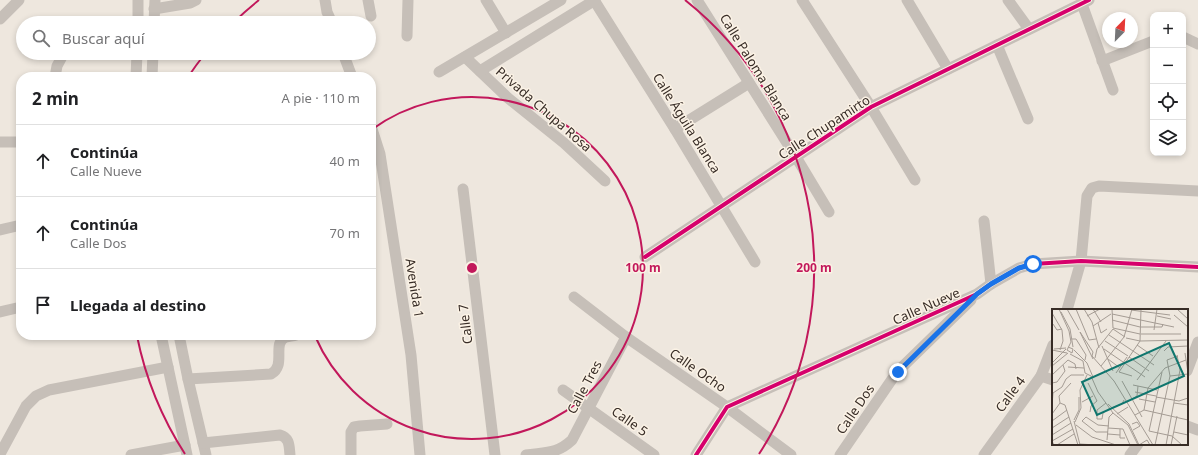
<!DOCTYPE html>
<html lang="es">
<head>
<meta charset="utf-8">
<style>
  body { margin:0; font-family:"Noto Sans",sans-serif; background:#f2f2f2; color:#202124 }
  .controls { position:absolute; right:12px; top:12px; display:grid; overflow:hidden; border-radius:8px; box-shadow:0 2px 6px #0003 }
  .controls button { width:36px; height:36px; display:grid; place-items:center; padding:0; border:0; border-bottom:1px solid #e0e0e0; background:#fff; color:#202124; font:20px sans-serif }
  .compass { position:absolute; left:1102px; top:12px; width:36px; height:36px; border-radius:50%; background:#fff; box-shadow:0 2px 6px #0003; rotate:24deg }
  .stop { position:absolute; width:12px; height:12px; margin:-9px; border:3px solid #1a73e8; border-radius:50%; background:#fff }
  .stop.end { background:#1a73e8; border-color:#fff; box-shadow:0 1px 4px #0008 }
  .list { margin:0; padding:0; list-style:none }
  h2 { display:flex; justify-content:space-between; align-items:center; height:52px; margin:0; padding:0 16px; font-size:17px }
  h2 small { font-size:13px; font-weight:400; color:#757577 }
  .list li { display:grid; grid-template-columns:26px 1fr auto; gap:12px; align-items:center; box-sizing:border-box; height:72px; padding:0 16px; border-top:1px solid #e0e0e0 }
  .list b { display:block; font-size:15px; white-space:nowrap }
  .list p { margin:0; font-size:13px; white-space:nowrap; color:#757577 }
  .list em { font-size:13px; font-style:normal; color:#757577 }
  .icon { flex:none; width:22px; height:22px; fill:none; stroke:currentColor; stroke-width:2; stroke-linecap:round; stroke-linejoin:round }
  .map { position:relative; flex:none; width:1198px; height:455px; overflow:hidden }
  .search { position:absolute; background:#fff; box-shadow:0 2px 6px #0003; left:16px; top:16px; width:360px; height:44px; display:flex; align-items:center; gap:10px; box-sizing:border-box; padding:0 14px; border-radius:22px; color:#757577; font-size:15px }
  .panel { position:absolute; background:#fff; box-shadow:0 2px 6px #0003; left:16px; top:72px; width:360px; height:268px; border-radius:16px }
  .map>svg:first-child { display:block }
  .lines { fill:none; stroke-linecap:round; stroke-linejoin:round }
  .minor { stroke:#c6bfb8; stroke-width:11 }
  .cycleway-casing { stroke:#fbf2e5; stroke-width:6 }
  .cycleway { stroke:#d6006c; stroke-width:4 }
  .route { stroke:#1a73e8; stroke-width:5 }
  .ring { fill:none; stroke:#c2185b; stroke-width:2 }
  .labels { text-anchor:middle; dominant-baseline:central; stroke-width:3; stroke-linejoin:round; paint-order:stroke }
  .street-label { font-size:13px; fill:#372c26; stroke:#fbf2e5 }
  .inset-road { fill:none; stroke:#a59c94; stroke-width:1 }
  .view { fill:#0f766e; fill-opacity:0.15; stroke:#0f766e; stroke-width:2 }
  .inset-edge { fill:none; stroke:#372c26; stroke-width:2 }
  .centre { fill:#c2185b; stroke:#fbf2e5; stroke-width:2 }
  .ring-label { font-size:12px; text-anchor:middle; font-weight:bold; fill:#c2185b; stroke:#fbf2e5; stroke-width:3; stroke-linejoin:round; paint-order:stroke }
</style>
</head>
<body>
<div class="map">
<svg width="1198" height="455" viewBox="0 0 1198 455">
  <rect width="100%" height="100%" fill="#eee7de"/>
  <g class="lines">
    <!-- minor -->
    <g class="minor">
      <polyline points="325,0 327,12 332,23"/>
      <polyline points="368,0 371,16"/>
      <polyline points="486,0 506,33"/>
      <polyline points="594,0 675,129 755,262"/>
      <polyline points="697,0 796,157 829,212"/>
      <polyline points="802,0 871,107 915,180"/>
      <polyline points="907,0 948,69"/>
      <polyline points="1008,0 1029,29"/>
      <polyline points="1082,4 1113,90"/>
      <polyline points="154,9 190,3 196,0"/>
      <polyline points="0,19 19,0"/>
      <polyline points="138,23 138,0"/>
      <polyline points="154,23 155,0"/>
      <polyline points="407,36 408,0"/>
      <polyline points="1183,37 1198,44"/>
      <polyline points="997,45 1028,119"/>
      <polyline points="343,53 352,77"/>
      <polyline points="465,57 508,98 564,143 605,181"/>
      <polyline points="1102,61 1153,41"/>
      <polyline points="480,71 595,0"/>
      <polyline points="439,72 561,0"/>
      <polyline points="55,77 57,66 64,53"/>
      <polyline points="136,77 137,53"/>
      <polyline points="152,77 153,53"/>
      <polyline points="371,126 380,154 411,355 420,455"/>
      <polyline points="675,129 749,83"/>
      <polyline points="0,142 21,142"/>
      <polyline points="463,189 495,455"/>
      <polyline points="984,221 991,284"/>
      <polyline points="0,230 21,225"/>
      <polyline points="645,257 871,107 1089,0"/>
      <polyline points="574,297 626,337 727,407 791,455"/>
      <polyline points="1067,310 1081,261 1087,196 1092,188 1099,186 1198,191"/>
      <polyline points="0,312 21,307"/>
      <polyline points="161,335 187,455"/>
      <polyline points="179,335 188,379 206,455"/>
      <polyline points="1187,371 1198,342"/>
      <polyline points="1041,376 1053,380"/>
      <path d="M188 379 271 374C287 365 271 343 286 337 289 336 293 336 296 335"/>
      <polyline points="563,390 654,455"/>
      <polyline points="1187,426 1198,430"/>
      <path d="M203 443 280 435C290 438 289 446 290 455"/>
      <polyline points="0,454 26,406 36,396 49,390 168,367"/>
      <polyline points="131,455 185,445"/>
      <polyline points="351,455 351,432 354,427 360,426 387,424"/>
      <path d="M526 455C546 452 557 454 572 440L626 337"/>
      <polyline points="696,455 727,407 977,294 991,284 1019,268 1033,264 1081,261 1198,267"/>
      <polyline points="840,455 897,372 971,300"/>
      <polyline points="984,455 1041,376 1053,345"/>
      <polyline points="1130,455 1138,444"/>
    </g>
    <!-- cycleway casing -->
    <g class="cycleway-casing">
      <g id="cycleway">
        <polyline points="645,257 871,107 1089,0"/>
        <polyline points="696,455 727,407 977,294 991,284 1019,268 1033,264 1081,261 1198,267"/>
      </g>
    </g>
    <!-- cycleway -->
    <use href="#cycleway" class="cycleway"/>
  </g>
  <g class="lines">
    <!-- route -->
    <polyline class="route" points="898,372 977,294 991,284 1019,268 1033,264"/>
  </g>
  <!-- distance rings -->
  <g class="ring">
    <path d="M371 130A171 171 0 1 1 315 336"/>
    <path d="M185 454A342 342 0 0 1 137 336M188 77A342 342 0 0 1 204 55M234 22A342 342 0 0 1 259 0M685 0A342 342 0 0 1 759 454"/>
  </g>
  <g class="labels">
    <!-- street labels -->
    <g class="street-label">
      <text transform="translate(756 67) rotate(58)">Calle Paloma Blanca</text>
      <text transform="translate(544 109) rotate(41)">Privada Chupa Rosa</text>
      <text transform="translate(687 123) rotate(58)">Calle Águila Blanca</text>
      <text transform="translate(824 127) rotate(-33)">Calle Chupamirto</text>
      <text transform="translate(415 288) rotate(81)">Avenida 1</text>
      <text transform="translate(926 306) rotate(-24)">Calle Nueve</text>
      <text transform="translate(465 324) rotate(-97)">Calle 7</text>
      <text transform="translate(698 370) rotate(35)">Calle Ocho</text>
      <text transform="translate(584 387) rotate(-62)">Calle Tres</text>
      <text transform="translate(1010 394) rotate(-54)">Calle 4</text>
      <text transform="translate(855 409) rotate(-56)">Calle Dos</text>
      <text transform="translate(630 421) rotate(35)">Calle 5</text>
    </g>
  </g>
  <!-- overview -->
  <g transform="translate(1052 309)">
    <rect width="136" height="136" fill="#eee7de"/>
    <path class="inset-road" d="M7 0 17 22 19 33 15 41 20 44 21 40 16 38M15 0 27 21M24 0 37 31 44 30M32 0 40 13 47 39M41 0 49 13M60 0 61 19M125 0 136 10M79 1 118 6M9 3 18 20 21 38M0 4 10 21 11 32 8 41M60 5 122 18M122 6 136 18M35 7 48 0M105 7 119 10M60 11 88 18H110L111 15M46 14 49 24 55 20M1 15 5 21 10 20M41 17 59 5M61 19 88 25M61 20 73 28M102 21 105 0M89 25H129M57 26 102 56M74 29 88 32 136 31M20 30H24L34 46 33 51M53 32 76 47M85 36 101 47M50 37 61 62M2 40 14 39M52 40 93 68M0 41 15 44M22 41 35 54 41 68M112 42 116 38 136 37M133 44 136 64M18 45 31 52 33 64 39 67 46 83 61 104 76 116 86 136M77 48 97 62M43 49 45 40 61 20M41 50 28 23 41 43 40 47 62 72 101 136M56 50 68 59M0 54 14 40M0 57 16 44M49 57 72 28 80 0M16 58 32 59M67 63 88 32 89 0M67 63 80 67M110 63 97 122 120 127 130 136M64 64 75 48M0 66 16 51 23 55 24 60M118 67 136 65M85 71 114 32M70 72 90 108M0 74 5 73 13 62 11 56M36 74 45 92M81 76 105 81M83 83 104 87M104 88 127 92 136 89M87 90 103 93M30 93 41 87M75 93 85 87 86 77M8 94 13 96 26 136M8 94 7 87 19 74M54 94 45 101V110H50L51 104 58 99M122 94 136 96M56 95 77 115 87 136M0 96 1 84 10 78 14 70 19 66H32M59 99 70 95 72 91M92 101 96 79 113 59 134 51M38 103 39 97 45 92M0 105 8 94M65 105 76 98M83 106 92 101 136 111M22 111 27 101V88M0 112 15 101M22 112 28 136M23 113 29 99 28 81 35 66M80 115 85 113 88 117 81 121M24 116 40 128 64 136M0 119 17 108M56 119 71 120 78 136M68 120V129H73M56 123H44L30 112 34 108 46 116 57 117M122 123 136 126M56 125 68 126M0 126 19 114M55 131 57 108 61 104M28 135 44 136M2 136 0 132 21 120M5 136 22 125M87 136 95 131 98 136M103 136 118 67 115 51 126 47M114 136 128 61 125 46M119 136 125 107"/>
    <path class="view" d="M117 34 132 67 45 106 30 73Z"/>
    <rect width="136" height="136" class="inset-edge"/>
  </g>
  <circle cx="472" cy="268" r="6" class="centre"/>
  <g class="ring-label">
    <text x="643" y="272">100 m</text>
    <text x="814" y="272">200 m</text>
  </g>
</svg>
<div class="controls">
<button>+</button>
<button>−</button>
<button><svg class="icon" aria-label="locate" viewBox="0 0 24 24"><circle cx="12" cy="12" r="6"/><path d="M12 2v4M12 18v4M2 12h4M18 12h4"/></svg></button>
<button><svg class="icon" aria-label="layers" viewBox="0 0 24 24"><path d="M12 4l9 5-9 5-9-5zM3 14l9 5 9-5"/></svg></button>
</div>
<svg class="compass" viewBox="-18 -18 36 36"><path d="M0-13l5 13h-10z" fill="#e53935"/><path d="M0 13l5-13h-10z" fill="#757577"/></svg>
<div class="stop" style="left:1033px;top:264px"></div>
<div class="stop end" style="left:898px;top:372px"></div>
<div class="search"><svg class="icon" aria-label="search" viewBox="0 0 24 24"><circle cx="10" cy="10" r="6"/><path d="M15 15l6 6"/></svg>Buscar aquí</div>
<section class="panel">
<h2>2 min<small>A pie · 110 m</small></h2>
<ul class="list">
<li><svg class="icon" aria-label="ahead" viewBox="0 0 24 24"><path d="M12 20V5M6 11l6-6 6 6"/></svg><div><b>Continúa</b><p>Calle Nueve</p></div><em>40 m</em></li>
<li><svg class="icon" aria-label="ahead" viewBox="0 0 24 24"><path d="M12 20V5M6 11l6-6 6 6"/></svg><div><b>Continúa</b><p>Calle Dos</p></div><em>70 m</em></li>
<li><svg class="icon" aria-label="arrive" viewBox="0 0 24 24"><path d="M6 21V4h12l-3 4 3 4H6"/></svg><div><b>Llegada al destino</b></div></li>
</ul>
</section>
</div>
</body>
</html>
